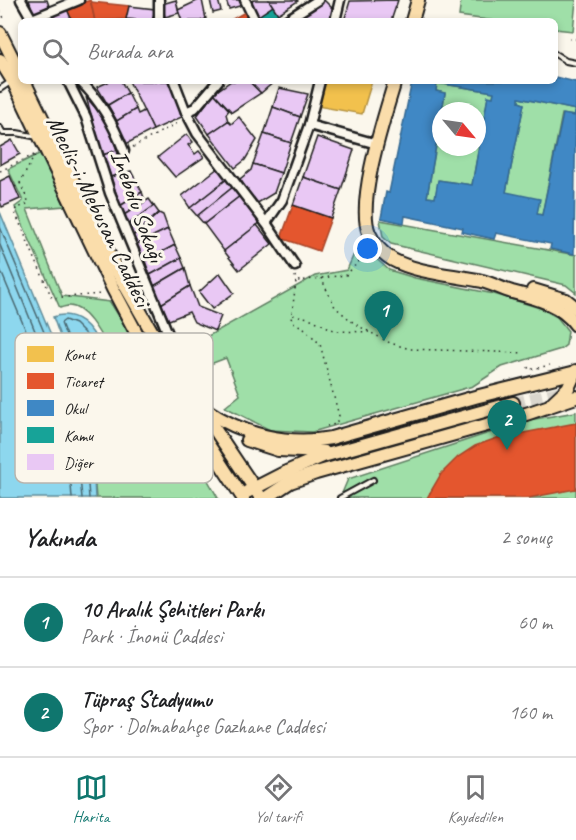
<!DOCTYPE html>
<html lang="tr">
<head>
<meta charset="utf-8">
<style>
  body { margin:0; font-family:Caveat,sans-serif; background:#f6f6f6; color:#202124 }
  .compass { position:absolute; left:432px; top:102px; width:54px; height:54px; border-radius:50%; background:#fff; box-shadow:0 3px 9px #0003; rotate:119deg }
  .you { position:absolute; left:368px; top:249px; width:21px; height:21px; margin:-15px; border:4px solid #fff; border-radius:50%; background:#1a73e8; box-shadow:0 0 0 9px #1a73e833 }
  .badge { display:grid; place-items:center; width:39px; height:39px; border-radius:50%; background:#0f766e; color:#fff; font-size:20px; font-weight:700 }
  .pin { position:absolute; translate:-50% -50px; filter:drop-shadow(0 2px 3px #0008) }
  .pin::after { content:''; position:absolute; top:32px; width:21px; height:18px; background:inherit; clip-path:polygon(0 0,100% 0,50% 100%) }
  .list { margin:0; padding:0; list-style:none }
  h2 { display:flex; justify-content:space-between; align-items:center; height:78px; margin:0; padding:0 24px; font-size:26px }
  h2 small { font-size:20px; font-weight:400; color:#757577 }
  .list li { display:grid; grid-template-columns:39px 1fr auto; gap:18px; align-items:center; box-sizing:border-box; height:90px; padding:0 24px; border-top:2px solid #e0e0e0 }
  .list b { display:block; font-size:22px; white-space:nowrap }
  .list p { margin:0; font-size:20px; white-space:nowrap; color:#757577 }
  .list em { font-size:20px; font-style:normal; color:#757577 }
  .icon { flex:none; width:33px; height:33px; fill:none; stroke:currentColor; stroke-width:2; stroke-linecap:round; stroke-linejoin:round }
  .map { position:relative; flex:none; width:576px; height:498px; overflow:hidden }
  .search { position:absolute; background:#fff; box-shadow:0 3px 9px #0003; left:18px; right:18px; top:18px; height:66px; display:flex; align-items:center; gap:15px; box-sizing:border-box; padding:0 21px; border-radius:9px; color:#757577; font-size:22px }
  .sheet { height:258px; background:#fff }
  nav { display:flex; justify-content:space-around; align-items:center; box-sizing:border-box; height:84px; border-top:2px solid #e0e0e0; background:#fff; font-size:16px; color:#757577 }
  nav a { display:grid; justify-items:center; gap:3px }
  nav .on { color:#0f766e }
  .map>svg:first-child { display:block }
  .green { fill:#9fdfa8; stroke:#5e7e62; stroke-width:1.5 }
  .water { fill:#8dd7ee; stroke:#608c9a; stroke-width:1.5 }
  .homes { fill:#f2c14e; stroke:#b2903f; stroke-width:1.5 }
  .shops { fill:#e4572e; stroke:#a84529; stroke-width:1.5 }
  .schools { fill:#3f88c5; stroke:#346892; stroke-width:1.5; fill-rule:evenodd }
  .public { fill:#17a398; stroke:#187a73; stroke-width:1.5 }
  .lines { fill:none; stroke-linecap:round; stroke-linejoin:round }
  .shore { stroke:#496770; stroke-width:1.5 }
  .building { fill:#e9c8f4; stroke:#1c1c1c; stroke-width:1.5 }
  .primary-tunnel { stroke:#dad6cd; stroke-width:12; stroke-dasharray:12 6; stroke-linecap:butt }
  .lane-casing { stroke:#1c1c1c; stroke-width:8 }
  .street-casing { stroke:#1c1c1c; stroke-width:13 }
  .primary-casing { stroke:#1c1c1c; stroke-width:16 }
  .path { stroke:#1c1c1c; stroke-width:1.5; stroke-dasharray:1.5 4.5; stroke-linecap:butt }
  .lane { stroke:#fbf7ec; stroke-width:4 }
  .street { stroke:#fbf7ec; stroke-width:8 }
  .primary { stroke:#faddab; stroke-width:12 }
  .labels { text-anchor:middle; dominant-baseline:central; stroke-width:6; stroke-linejoin:round; paint-order:stroke }
  .street-label { font-size:24px; fill:#1c1c1c; stroke:#fbf7ec }
  .key { fill:#fbf7ec; stroke:#b8b5ae; stroke-width:1.5 }
  .key-label { font-size:16px; fill:#1c1c1c }
</style>
</head>
<body>
<div class="map">
<svg width="576" height="498" viewBox="0 0 576 498">
  <rect width="100%" height="100%" fill="#fbf7ec"/>
  <filter id="ink" filterUnits="userSpaceOnUse"><feTurbulence type="fractalNoise" baseFrequency=".0167" numOctaves="2"/><feDisplacementMap in="SourceGraphic" scale="12" xChannelSelector="R" yChannelSelector="G"/><feConvolveMatrix kernelMatrix="1 2 1 2 8 2 1 2 1" color-interpolation-filters="sRGB"/></filter>
  <g filter="url(#ink)">
    <!-- green -->
    <g class="green">
      <polygon points="461,0 576,0 573,31 555,29 555,21 496,21 459,16"/>
      <polygon points="437,83 494,92 493,97 488,97 472,185 439,180 435,198 427,197 441,118 441,147 477,147 477,111 442,111 445,93 436,91"/>
      <polygon points="519,98 576,110 574,116 562,114 542,215 537,214 506,192 524,104 519,102"/>
      <path d="M41 153 65 206 27 209 62 296 110 302 148 362 145 364 167 409 218 498H96L93 462 79 464 64 369 106 346C100 333 85 306 69 306 66 306 63 307 60 308L15 207 23 201 8 169Z"/>
      <polygon points="380,220 576,255 576,293 566,285 391,244 383,237"/>
      <polygon points="362,246 389,270 415,278 494,294 540,308 557,317 568,331 566,345 561,349 502,367 473,386 312,432 270,430 225,407 240,395 226,358 192,371 183,350 315,276 347,270 357,247"/>
      <polygon points="576,412 576,498 340,498 348,479 529,420"/>
    </g>
    <!-- water -->
    <path class="water" d="M0 212 59 354 66 353 53 317C75 309 94 327 99 348L89 355 88 363 64 370 74 393 79 463 93 462 95 498H0Z"/>
    <!-- homes -->
    <polygon class="homes" points="325,81 372,81 362,114 317,106"/>
    <!-- shops -->
    <g class="shops">
      <polygon points="90,0 95,21 72,21 67,9"/>
      <polygon points="91,2 129,6 126,19 95,21"/>
      <polygon points="245,12 250,21 229,21"/>
      <polygon points="293,205 331,218 319,251 281,238"/>
      <polygon points="576,423 576,489 528,498 427,498 441,474 458,457 475,446 497,438"/>
    </g>
    <!-- schools -->
    <path class="schools" d="M555 77 576 82 574 254 550 249 551 244 496 233 494 239 462 232 463 228 405 216 404 223 381 218 386 192 389 193 412 81H555ZM437 83 494 92 493 97 488 96 472 185 438 180 435 198 427 197 445 93 436 91ZM519 98 576 110 574 116 563 114 542 215 537 214 540 199 506 192 524 104 519 102Z"/>
    <!-- public -->
    <polygon class="public" points="273,6 278,14 267,21 260,21 258,16"/>
    <g class="lines">
      <!-- shore -->
      <g class="shore">
        <polyline points="0,227 54,356 61,362 59,371 68,395 73,464 78,469 87,471 89,498"/>
        <polyline points="0,245 46,358 51,365 52,374 60,397 66,465 71,473 80,478 82,498"/>
        <polyline points="0,269 42,369 43,378 51,399 57,468 61,476 71,485 72,498"/>
        <polygon points="65,320 75,324 91,340 91,346 84,351 80,359 73,361 71,359 72,351 61,323"/>
      </g>
    </g>
    <!-- building -->
    <g class="building">
      <polygon points="29,0 47,0 49,6 34,14"/>
      <polygon points="176,0 179,13 165,17 162,4"/>
      <polygon points="199,0 202,0 206,19 200,21 182,21 178,10"/>
      <polygon points="210,0 218,0 221,11 213,13"/>
      <polygon points="226,0 242,0 243,5 229,9"/>
      <polygon points="254,0 269,0 273,6 258,16 250,2"/>
      <polygon points="269,0 297,0 298,1 278,14"/>
      <polygon points="324,0 334,10 331,21 292,21"/>
      <polygon points="398,0 391,21 344,21 350,1"/>
      <polygon points="129,6 155,9 152,21 126,19"/>
      <polygon points="67,9 72,21 45,21"/>
      <polygon points="110,81 121,81 128,93 108,105 97,87"/>
      <polygon points="129,81 168,81 184,116 153,130"/>
      <polygon points="231,81 249,81 261,93 232,112 214,93"/>
      <polygon points="249,81 275,81 261,93"/>
      <polygon points="279,88 308,94 300,117 273,107"/>
      <polygon points="128,93 136,109 117,121 108,105"/>
      <polygon points="214,93 229,110 226,114 228,121 209,134 197,116"/>
      <polygon points="86,97 105,119 117,150 103,155"/>
      <polygon points="273,107 300,117 291,143 264,134"/>
      <polygon points="136,109 138,114 144,111 153,130 126,144 115,122"/>
      <polygon points="239,117 257,140 245,160 235,168 209,134 228,121 231,124"/>
      <polygon points="187,134 193,142 188,145 195,154 199,151 204,157 175,177 158,157"/>
      <polygon points="264,134 291,143 281,173 253,164"/>
      <polygon points="317,137 354,150 341,190 303,177"/>
      <polygon points="12,140 20,154 0,165 0,147"/>
      <polygon points="117,150 122,173 111,177 103,155"/>
      <polygon points="253,164 281,173 274,193 256,204 240,179 251,170"/>
      <polygon points="218,168 227,179 190,208 182,196"/>
      <polygon points="131,171 142,192 120,206 111,177"/>
      <polygon points="10,176 20,199 2,207 0,202 0,181"/>
      <polygon points="303,177 341,190 331,218 293,205"/>
      <polygon points="227,179 233,187 197,216 190,208"/>
      <polygon points="233,187 240,196 204,224 197,216"/>
      <polygon points="142,192 145,201 124,215 120,206"/>
      <polygon points="240,196 261,222 224,251 204,224"/>
      <polygon points="149,199 154,206 129,224 124,215"/>
      <polygon points="154,206 159,213 133,236 129,224"/>
      <polygon points="159,213 163,215 168,229 137,244 133,236"/>
      <polygon points="257,225 272,244 239,270 224,251"/>
      <polygon points="168,229 175,245 145,261 137,244"/>
      <polygon points="175,245 181,258 150,275 145,261"/>
      <polygon points="181,258 185,268 154,286 150,275"/>
      <polygon points="185,268 190,286 161,304 154,286"/>
      <polygon points="220,273 234,293 212,309 199,292"/>
      <polygon points="190,286 198,307 221,316 215,331 194,322 189,312 169,320 161,304"/>
    </g>
    <g class="lines">
      <!-- primary-tunnel -->
      <polyline class="primary-tunnel" points="513,403 576,388"/>
      <!-- lane casing -->
      <g class="lane-casing">
        <g id="lane">
          <polyline points="555,54 566,61 576,63"/>
          <polyline points="0,89 12,81"/>
          <polyline points="0,128 3,133 17,133 38,137"/>
          <polyline points="340,498 373,480"/>
        </g>
      </g>
      <!-- street casing -->
      <g class="street-casing">
        <g id="street">
          <polyline points="21,0 33,21"/>
          <polyline points="245,0 255,21"/>
          <polyline points="32,19 79,0"/>
          <polyline points="159,21 159,0"/>
          <polyline points="285,21 318,0"/>
          <polyline points="335,21 340,0"/>
          <polyline points="68,81 86,117 110,193 169,336 178,371"/>
          <path d="M80 81C101 101 113 124 124 151"/>
          <polyline points="174,81 186,112 197,133 266,223 295,266"/>
          <polyline points="186,112 195,108 218,81"/>
          <polyline points="309,125 377,144"/>
          <polyline points="266,223 282,200 309,125 320,81"/>
        </g>
      </g>
      <!-- primary casing -->
      <g class="primary-casing">
        <g id="primary">
          <polyline points="412,21 418,0"/>
          <polyline points="0,33 21,75"/>
          <polyline points="0,60 13,81 113,289 140,340 243,498"/>
          <polyline points="24,81 117,271 168,360 261,498"/>
          <path d="M395 81C385 115 356 201 369 233 374 244 383 254 393 260 417 273 455 275 482 281 493 284 502 289 512 292 536 298 561 304 576 325"/>
          <polyline points="533,290 566,300 576,308"/>
          <polyline points="552,403 568,388 576,371"/>
          <path d="M206 410C243 435 287 446 331 438L475 397 576 372"/>
          <polyline points="247,440 278,450 324,452"/>
          <polyline points="247,492 284,473 323,456 513,403"/>
          <polyline points="266,498 290,482 316,473 526,414 576,397"/>
        </g>
      </g>
      <!-- path -->
      <g class="path">
        <polyline points="0,11 4,18"/>
        <polyline points="569,39 576,39"/>
        <polyline points="133,147 179,122"/>
        <polyline points="0,171 36,154"/>
        <polyline points="20,183 29,203 14,210 52,298 102,294"/>
        <polyline points="15,187 20,183 35,155"/>
        <polyline points="295,276 296,281 291,321 304,328 320,344 339,416 336,424 327,426"/>
        <polyline points="321,278 335,307 355,324 390,343 410,349 524,353"/>
        <polyline points="298,281 346,275 367,253"/>
        <polyline points="293,315 309,318 336,331 369,332"/>
        <polyline points="528,367 529,370 550,365"/>
        <polyline points="144,369 165,405"/>
      </g>
      <!-- lane -->
      <use href="#lane" class="lane"/>
      <!-- street -->
      <use href="#street" class="street"/>
      <!-- primary -->
      <use href="#primary" class="primary"/>
    </g>
  </g>
  <g class="labels">
    <!-- street labels -->
    <g class="street-label">
      <text transform="translate(138 206) rotate(70)">Inebolu Sokağı</text>
      <text transform="translate(99 211) rotate(64)">Meclis-i Mebusan Caddesi</text>
    </g>
  </g>
  <!-- legend -->
  <rect x="15" y="333" width="198" height="150" rx="9" class="key"/>
  <rect x="27" y="346" width="27" height="16" fill="#f2c14e"/>
  <rect x="27" y="373" width="27" height="16" fill="#e4572e"/>
  <rect x="27" y="400" width="27" height="16" fill="#3f88c5"/>
  <rect x="27" y="427" width="27" height="16" fill="#17a398"/>
  <rect x="27" y="454" width="27" height="16" fill="#e9c8f4"/>
  <g class="key-label">
    <text x="64" y="360">Konut</text>
    <text x="64" y="387">Ticaret</text>
    <text x="64" y="414">Okul</text>
    <text x="64" y="441">Kamu</text>
    <text x="64" y="468">Diğer</text>
  </g>
</svg>
<svg class="compass" viewBox="-18 -18 36 36"><path d="M0-13l5 13h-10z" fill="#e53935"/><path d="M0 13l5-13h-10z" fill="#757577"/></svg>
<div class="you"></div>
<div class="pin badge" style="left:384px;top:341px">1</div>
<div class="pin badge" style="left:507px;top:450px">2</div>
<div class="search"><svg class="icon" aria-label="search" viewBox="0 0 24 24"><circle cx="10" cy="10" r="6"/><path d="M15 15l6 6"/></svg>Burada ara</div>
</div>
<section class="sheet">
<h2>Yakında<small>2 sonuç</small></h2>
<ul class="list">
<li><span class="badge">1</span><div><b>10 Aralık Şehitleri Parkı</b><p>Park · İnonü Caddesi</p></div><em>60 m</em></li>
<li><span class="badge">2</span><div><b>Tüpraş Stadyumu</b><p>Spor · Dolmabahçe Gazhane Caddesi</p></div><em>160 m</em></li>
</ul>
</section>
<nav>
<a class="on"><svg class="icon" aria-label="map" viewBox="0 0 24 24"><path d="M3 6l6-2 6 2 6-2v14l-6 2-6-2-6 2zM9 4v14M15 6v14"/></svg>Harita</a>
<a><svg class="icon" aria-label="directions" viewBox="0 0 24 24"><path d="M12 3l9 9-9 9-9-9zM9 14v-3h6M13 9l2 2-2 2"/></svg>Yol tarifi</a>
<a><svg class="icon" aria-label="saved" viewBox="0 0 24 24"><path d="M7 4h10v16l-5-4-5 4z"/></svg>Kaydedilen</a>
</nav>
</body>
</html>
